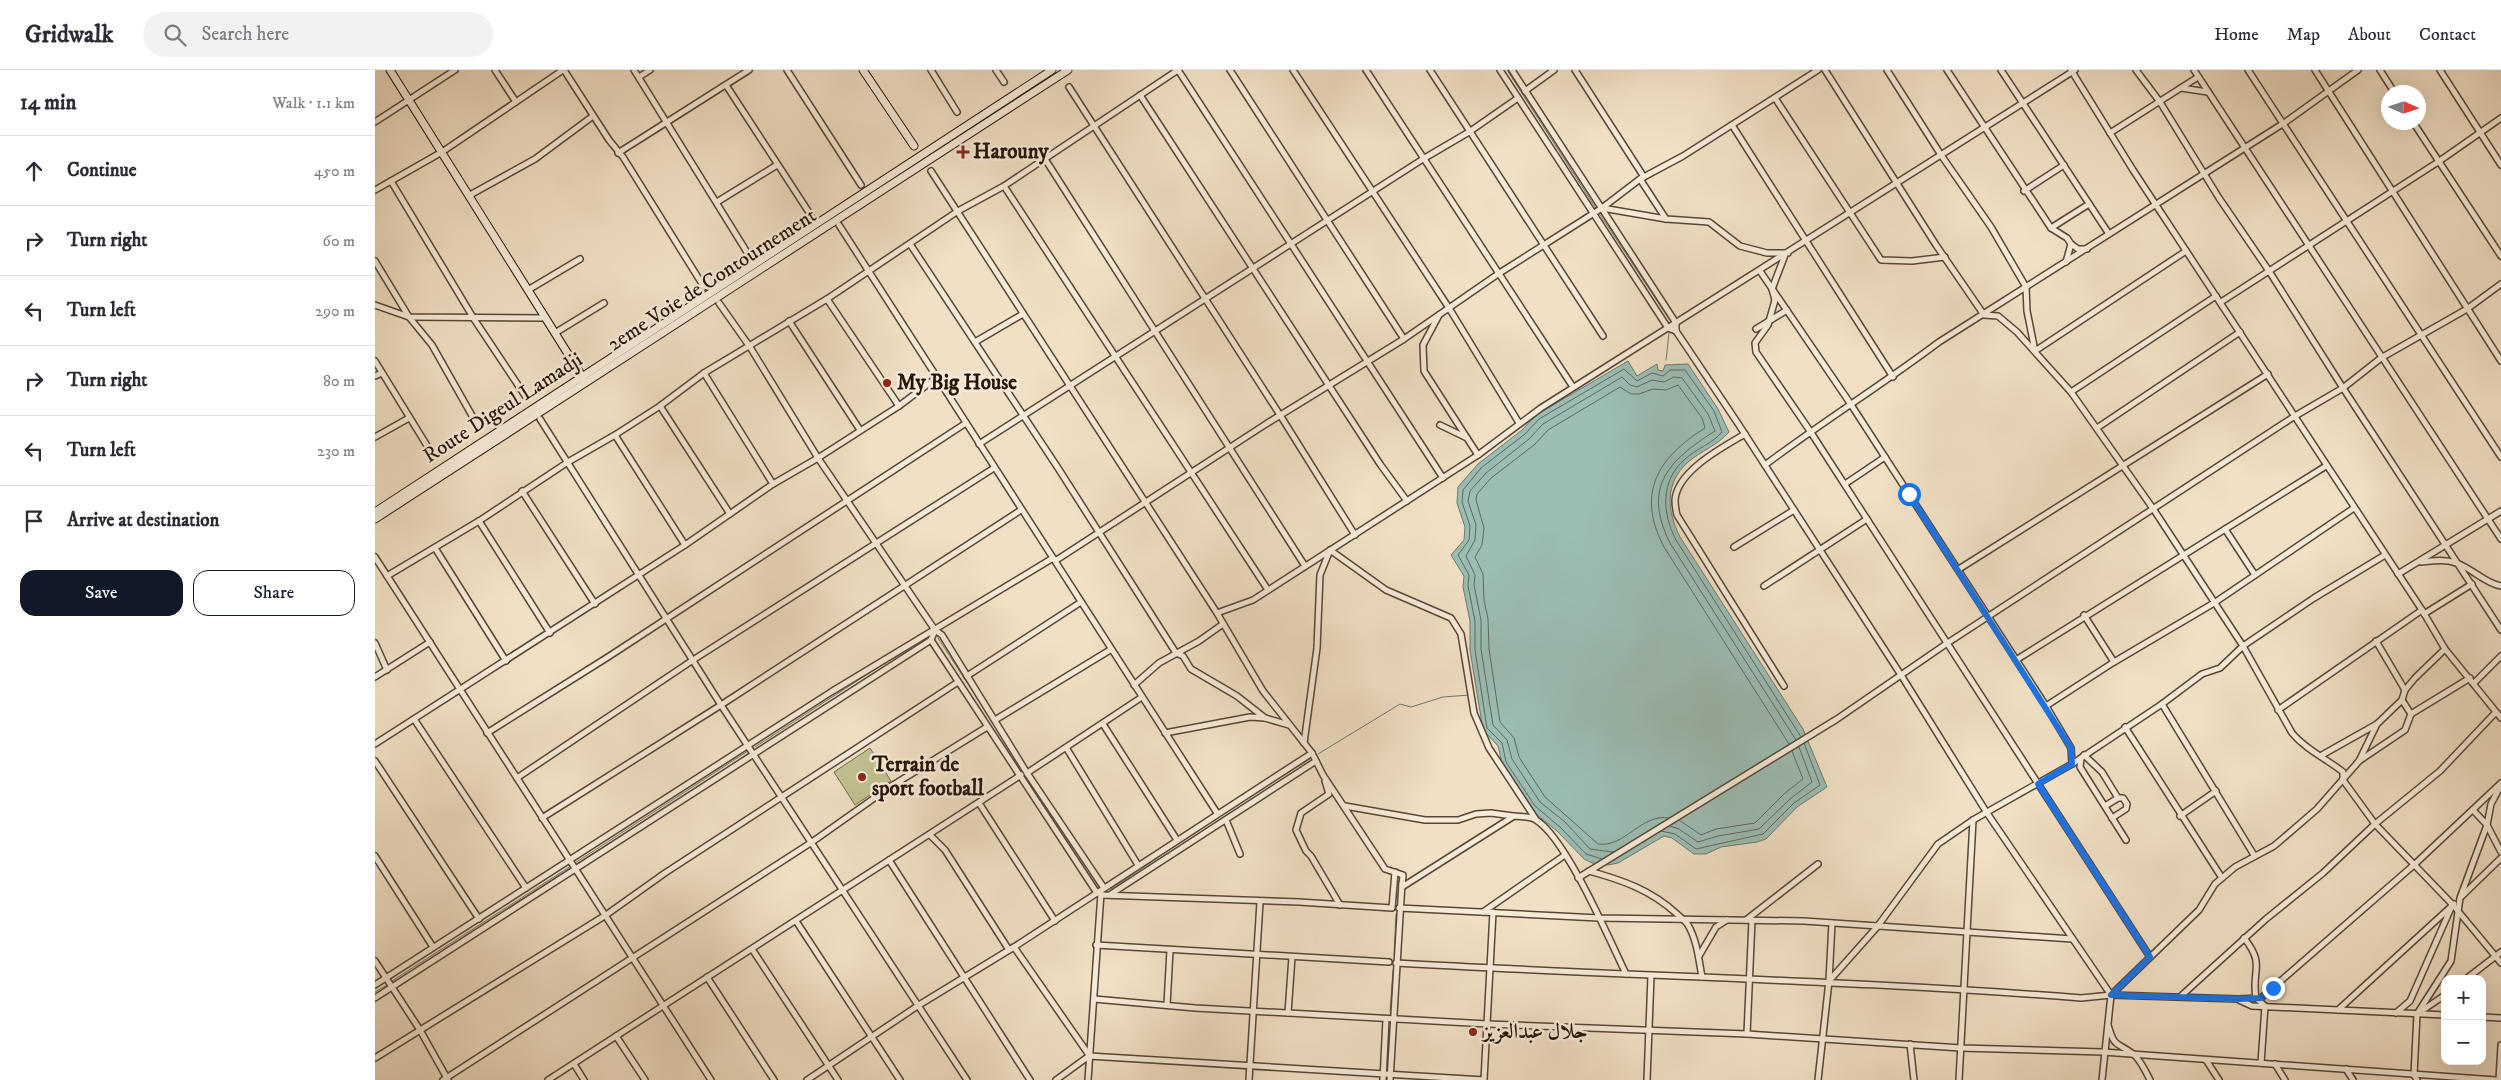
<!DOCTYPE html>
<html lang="en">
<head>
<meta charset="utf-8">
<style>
  body { margin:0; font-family:"IM FELL DW Pica",Amiri,serif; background:#f2f2f3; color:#2b2b33 }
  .controls { position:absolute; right:15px; bottom:15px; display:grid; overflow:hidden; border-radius:10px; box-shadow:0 5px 20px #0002 }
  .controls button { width:45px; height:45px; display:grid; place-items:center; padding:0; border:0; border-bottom:1px solid #e1e1e2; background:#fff; color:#2b2b33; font:25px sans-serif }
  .compass { position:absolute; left:2006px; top:15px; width:45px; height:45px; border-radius:50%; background:#fff; box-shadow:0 5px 20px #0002; rotate:93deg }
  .stop { position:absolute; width:15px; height:15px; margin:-11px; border:4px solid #1a73e8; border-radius:50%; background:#fff }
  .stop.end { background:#1a73e8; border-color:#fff; box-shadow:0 1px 5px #0008 }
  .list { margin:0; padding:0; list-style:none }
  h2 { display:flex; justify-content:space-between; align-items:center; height:65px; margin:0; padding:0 20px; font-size:21px }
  h2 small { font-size:16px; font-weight:400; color:#7c7c81 }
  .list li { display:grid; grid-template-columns:32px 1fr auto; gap:15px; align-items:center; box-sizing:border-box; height:70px; padding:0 20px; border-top:1px solid #e1e1e2 }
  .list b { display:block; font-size:19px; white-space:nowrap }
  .list em { font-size:16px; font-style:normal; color:#7c7c81 }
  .actions { display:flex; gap:10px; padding:15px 20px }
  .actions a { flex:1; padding:11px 0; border:1px solid #111827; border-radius:15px; text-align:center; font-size:18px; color:#111827 }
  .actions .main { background:#111827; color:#fff }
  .icon { flex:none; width:28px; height:28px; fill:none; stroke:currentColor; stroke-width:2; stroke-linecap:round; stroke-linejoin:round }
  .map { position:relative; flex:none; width:2126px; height:1010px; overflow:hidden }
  header { display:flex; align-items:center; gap:30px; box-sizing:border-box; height:70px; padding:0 25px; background:#fff; border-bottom:1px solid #e1e1e2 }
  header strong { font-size:24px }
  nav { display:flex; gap:28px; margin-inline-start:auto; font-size:18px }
  .search { width:350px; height:45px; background:#f2f2f3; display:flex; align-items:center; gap:12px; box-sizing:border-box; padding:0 18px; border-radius:28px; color:#7c7c81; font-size:19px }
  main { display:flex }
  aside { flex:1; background:#fff }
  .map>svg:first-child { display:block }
  .green { fill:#c1c090; stroke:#736a4c }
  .water { fill:#9bbdb4; stroke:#6c796f }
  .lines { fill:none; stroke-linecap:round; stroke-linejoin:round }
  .shore { stroke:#60685e; stroke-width:1 }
  .stream { stroke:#6c796f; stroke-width:1 }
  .street-casing { stroke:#584736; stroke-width:8 }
  .secondary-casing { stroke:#251407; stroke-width:9 }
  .street { stroke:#f6ebd9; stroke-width:5 }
  .secondary { stroke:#f6ebd9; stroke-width:7 }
  .route { stroke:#1a73e8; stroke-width:6 }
  .poi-dot { fill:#8f2418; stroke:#f6ebd9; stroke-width:2 }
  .labels { text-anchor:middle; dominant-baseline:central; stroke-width:5; stroke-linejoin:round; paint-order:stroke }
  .poi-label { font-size:21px; font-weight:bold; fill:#251407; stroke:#f6ebd9; text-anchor:start }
  .street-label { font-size:21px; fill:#251407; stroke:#f6ebd9 }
</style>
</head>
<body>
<header>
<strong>Gridwalk</strong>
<div class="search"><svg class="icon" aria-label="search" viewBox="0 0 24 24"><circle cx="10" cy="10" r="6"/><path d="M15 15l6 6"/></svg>Search here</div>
<nav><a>Home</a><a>Map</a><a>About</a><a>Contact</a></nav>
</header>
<main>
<aside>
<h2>14 min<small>Walk · 1.1 km</small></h2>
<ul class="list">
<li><svg class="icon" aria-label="ahead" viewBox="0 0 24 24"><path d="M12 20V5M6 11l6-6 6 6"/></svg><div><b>Continue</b></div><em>450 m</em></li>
<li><svg class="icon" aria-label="right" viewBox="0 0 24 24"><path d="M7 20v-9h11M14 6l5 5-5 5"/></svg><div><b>Turn right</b></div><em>60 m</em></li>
<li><svg class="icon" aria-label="left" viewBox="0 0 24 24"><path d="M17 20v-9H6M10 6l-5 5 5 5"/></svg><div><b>Turn left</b></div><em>290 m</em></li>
<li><svg class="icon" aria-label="right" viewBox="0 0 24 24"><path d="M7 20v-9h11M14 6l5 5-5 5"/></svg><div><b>Turn right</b></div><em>80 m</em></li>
<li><svg class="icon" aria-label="left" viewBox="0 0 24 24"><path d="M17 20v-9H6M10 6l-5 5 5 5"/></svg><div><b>Turn left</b></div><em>230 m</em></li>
<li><svg class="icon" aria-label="arrive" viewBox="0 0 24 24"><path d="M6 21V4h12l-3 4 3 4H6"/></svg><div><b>Arrive at destination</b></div></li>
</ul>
<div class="actions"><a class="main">Save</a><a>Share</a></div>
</aside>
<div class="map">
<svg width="2126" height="1010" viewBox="0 0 2126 1010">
  <rect width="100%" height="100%" fill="#f1e0c5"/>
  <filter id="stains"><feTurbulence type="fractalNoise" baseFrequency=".004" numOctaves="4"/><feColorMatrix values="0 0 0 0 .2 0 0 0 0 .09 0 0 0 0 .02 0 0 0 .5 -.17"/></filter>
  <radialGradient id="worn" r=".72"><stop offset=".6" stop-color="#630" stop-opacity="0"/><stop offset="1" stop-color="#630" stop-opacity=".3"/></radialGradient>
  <!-- green -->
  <polygon class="green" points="495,678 516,711 480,735 459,702"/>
  <!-- water -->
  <path class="water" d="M1253 291 1262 306 1282 294 1283 300 1288 301 1290 295 1313 294 1343 339 1354 362C1343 375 1326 381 1313 392 1289 414 1292 441 1305 467L1428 659 1452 717 1422 737 1391 769 1382 772 1346 777 1331 784H1319L1297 768 1289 766 1243 793 1233 795 1217 793 1209 789 1182 761 1156 740 1127 693 1123 676 1108 660 1095 580V551L1088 517 1089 506 1076 485 1089 470 1090 457 1082 433 1083 417 1103 394 1147 360 1161 345Z"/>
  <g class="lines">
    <!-- shore -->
    <g class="shore">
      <path d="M1294 748C1266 743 1250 778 1223 774L1170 727 1144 687 1139 668 1125 652 1114 579 1113 549 1109 530 1108 504 1100 487 1107 475 1109 458 1101 430 1102 424 1116 408 1159 375 1173 360 1245 317 1256 324H1264L1278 319 1291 320 1303 315 1327 348 1330 358C1282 388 1261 424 1289 477L1414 674"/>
      <polyline points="1304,750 1326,765 1341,759 1380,753 1410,723 1428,709 1417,681"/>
      <polyline points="1295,756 1304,759 1323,772 1343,766 1384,759 1415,729 1437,712 1424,677"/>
      <polyline points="1286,761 1300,764 1321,779 1388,764 1419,733 1445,715 1429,673"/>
      <path d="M1238 782 1215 779 1190 752 1165 732 1137 689 1132 670 1118 655 1106 579V550L1099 515 1100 505 1091 486 1100 470 1101 455 1093 431 1095 421 1111 403 1154 369 1168 354 1247 307 1255 315 1262 317 1277 310 1289 312 1299 307 1307 308 1333 344 1340 361C1293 391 1267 417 1295 473L1421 670"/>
      <path d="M1227 789 1211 784 1185 757 1160 736 1131 692 1127 673 1112 658 1100 580V551L1093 516 1094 505 1083 485 1094 470 1095 456 1087 432 1088 420 1106 398 1150 364 1164 349 1249 299 1262 311 1277 303 1288 306 1295 300H1310L1339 341 1347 362C1338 373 1321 379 1310 389 1285 411 1287 443 1301 470L1426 667"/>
    </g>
    <!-- stream -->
    <g class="stream">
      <polyline points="1132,0 1222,140"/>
      <polyline points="1224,143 1294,249"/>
      <polyline points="1291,290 1294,263"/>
      <polyline points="563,568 626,665"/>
      <polyline points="380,677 525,583"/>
      <polyline points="943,684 1025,634 1036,637 1068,627 1095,625"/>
      <polyline points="888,718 935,689"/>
      <polyline points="678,746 724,817"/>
      <polyline points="200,793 373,681"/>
      <polyline points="736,819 866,732"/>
      <polyline points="1022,828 1022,824"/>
      <polyline points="1019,885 1021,844"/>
      <polyline points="17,911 196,796"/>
      <polyline points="0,922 14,914"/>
      <polyline points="1015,942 1018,900"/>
      <polyline points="1012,996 1015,957"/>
    </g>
    <!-- street casing -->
    <g class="street-casing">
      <g id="street">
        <polyline points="120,0 141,32"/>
        <polyline points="189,0 234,70 248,87 329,217"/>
        <polyline points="259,0 375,187"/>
        <polyline points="412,0 486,115"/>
        <polyline points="556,0 582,42"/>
        <polyline points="621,0 629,12"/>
        <polyline points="803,0 1068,408"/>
        <polyline points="855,0 1029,269"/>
        <polyline points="918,0 1074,238 1144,353"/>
        <polyline points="991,0 1198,317"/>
        <polyline points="1055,0 1228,266"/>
        <polyline points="1125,0 1293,258 1301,261 1301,253 1137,0"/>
        <polyline points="1200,0 1269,107"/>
        <path d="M1450 0 1561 175 1609 245 1623 246 1642 262 1696 322 1779 440 1868 576 1917 663C1931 680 1952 689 1968 702V710L2000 754 2078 835 2126 893"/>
        <polyline points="1512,0 1566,85 1616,157 1651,217 1652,241 1660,281 1811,181"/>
        <polyline points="1572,0 1676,158 1692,168 1696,174 1691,192"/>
        <polyline points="1626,0 1734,164"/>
        <polyline points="1696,0 1758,100 2047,540 2070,579 2126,648"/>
        <polyline points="1761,0 1785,32 1844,128 1894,201 1968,318 2126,560"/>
        <polyline points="1819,0 2126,469"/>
        <polyline points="1873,0 2126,387"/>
        <polyline points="1940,0 2126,291"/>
        <polyline points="2005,0 2019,22"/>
        <polyline points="2065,0 2126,95"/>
        <polyline points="264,7 275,0"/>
        <polyline points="351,15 437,147"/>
        <polyline points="694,17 905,345 980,465"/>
        <polyline points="1806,18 1833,22"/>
        <polyline points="1150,21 1179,0"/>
        <polyline points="765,25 1005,394 1032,431"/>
        <polyline points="1400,28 1506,190 1537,191 1570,187"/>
        <polyline points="0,52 80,0"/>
        <polyline points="2038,52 2126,186"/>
        <polyline points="1357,55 1518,307"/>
        <polyline points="1735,63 1823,7"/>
        <polyline points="243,83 374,0"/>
        <polyline points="670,89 930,496"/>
        <path d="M556 101 842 543 888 621 937 683 948 705 1010 799 1028 805 1027 817 1139 746C1146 747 1155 746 1161 750 1191 768 1234 869 1251 904"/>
        <polyline points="1265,109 1291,149"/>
        <polyline points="16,111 99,249 151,327"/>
        <polyline points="629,116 893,520"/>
        <polyline points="0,120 67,82 188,0"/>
        <polyline points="1649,121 1689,95"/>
        <polyline points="95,125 160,89 218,46"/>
        <polyline points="342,132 402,95"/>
        <polyline points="1227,138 1291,149 1334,152 1365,176 1392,183 1413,183"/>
        <polyline points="464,155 842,743"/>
        <polyline points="1676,158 1714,134"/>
        <polyline points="535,174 683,398 801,583 808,586 816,599 862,626 890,648 914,655"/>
        <polyline points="1696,174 1703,179 1712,179"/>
        <polyline points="1410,185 1397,219 1400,230 1393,255 1380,273 1381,282 1435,361 1775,887"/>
        <polyline points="0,191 34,247 57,275 104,358"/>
        <polyline points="1385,201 1475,333 1671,636 1696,678 1697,694"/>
        <polyline points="153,220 205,189"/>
        <polyline points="452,229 524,336"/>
        <polyline points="1846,232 2063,92 2126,48"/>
        <polyline points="344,233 375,277 443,388 560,560 556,570 722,823"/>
        <polyline points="0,235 34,247 170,248"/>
        <polyline points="1064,245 1048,275 1049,301 1092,368"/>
        <polyline points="414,251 485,360"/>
        <polyline points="1381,259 1412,240"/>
        <polyline points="1301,261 1362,352 1526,605 1612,743 1736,925"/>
        <polyline points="180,263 229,233"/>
        <polyline points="600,272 648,244"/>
        <polyline points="0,291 59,387"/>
        <polyline points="329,303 398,414"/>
        <polyline points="0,306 7,303"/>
        <polyline points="1696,322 1841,226"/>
        <polyline points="285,336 355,444"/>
        <polyline points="165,349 346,635 592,1010"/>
        <polyline points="1065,355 1092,368 1103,385"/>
        <polyline points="1722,358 1865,262"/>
        <path d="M1370 364C1348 377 1302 401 1300 430 1300 435 1301 441 1302 445L1409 616"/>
        <polyline points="240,365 310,475"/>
        <polyline points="0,367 34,348"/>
        <polyline points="604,374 1048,89 1094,62 1143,28"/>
        <path d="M1390 395C1447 352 1507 315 1564 272L1909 53 1983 0"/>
        <polyline points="1470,414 1510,387"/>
        <polyline points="147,421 220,534"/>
        <polyline points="104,451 175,563"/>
        <polyline points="1850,459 1880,505"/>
        <polyline points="1359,477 1419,440"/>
        <polyline points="60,478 131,591"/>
        <polyline points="0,487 336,1010"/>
        <polyline points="680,491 891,354 1029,269 1123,204 1227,138 1265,109 1308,86 1443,0"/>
        <path d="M2046 492C2058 491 2069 489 2081 493 2097 498 2109 513 2126 516"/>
        <polyline points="1584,499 1893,304"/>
        <polyline points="2023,504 2126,441"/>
        <polyline points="12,506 104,451 193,392 240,365 285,336 329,303 452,229 583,141 629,116 803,0"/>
        <polyline points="1389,516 1492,449"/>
        <polyline points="842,543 878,530 1103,385 1166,338 1700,0"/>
        <polyline points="2049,544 2097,514"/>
        <polyline points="1709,545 1739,592"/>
        <polyline points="560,560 567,565 652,703 729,818"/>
        <polyline points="2001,571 2030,620"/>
        <polyline points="0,573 12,600"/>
        <polyline points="1641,590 1951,396"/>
        <polyline points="592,606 706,532"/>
        <polyline points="0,607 55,572"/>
        <polyline points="2099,613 2126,586"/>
        <polyline points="759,615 784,593 824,571 848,554"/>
        <polyline points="2027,630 2036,644 2095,608"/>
        <polyline points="1787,634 1879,785"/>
        <polyline points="1671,636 1739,592 1839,533 1979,438"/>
        <polyline points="1903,640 2047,540"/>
        <polyline points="39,649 151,818"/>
        <polyline points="620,650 735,580"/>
        <polyline points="728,654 802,770"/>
        <polyline points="1750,657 1847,808"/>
        <polyline points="112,663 233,587 591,353"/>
        <polyline points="790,663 875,647 890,648"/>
        <polyline points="929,673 942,578 945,505 955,480 1011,520 1076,548 1086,564 1099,643 1114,678 1160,748"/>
        <polyline points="0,674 310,475 398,414 443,388 524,336 561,308"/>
        <polyline points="692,679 763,795"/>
        <polyline points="1709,685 1727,702 1743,728"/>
        <polyline points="1947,685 2002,654 2027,630 2030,620 2040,608 2070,579"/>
        <polyline points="1706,688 1705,697 1751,770"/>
        <polyline points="0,691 104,849"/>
        <polyline points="1984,691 2030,660 2036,644"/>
        <polyline points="652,703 767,627"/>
        <polyline points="142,708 318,590 619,398"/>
        <polyline points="950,711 954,724 926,743 921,760 931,781 936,786 965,835"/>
        <polyline points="604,733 680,851"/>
        <polyline points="970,736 1050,750 1083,750 1101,744 1116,743 1138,746"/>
        <polyline points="1730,736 1743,728 1748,728 1752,734 1751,739 1737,748"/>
        <polyline points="2098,740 2112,755 2126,782"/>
        <polyline points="1805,746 1841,721"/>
        <polyline points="167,748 346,635 646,440"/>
        <polyline points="851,750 865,784"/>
        <polyline points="555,765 570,780 634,880"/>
        <polyline points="0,786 58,877"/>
        <polyline points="514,790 655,1010"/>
        <path d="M1214 801C1247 810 1276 820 1302 844 1306 848 1311 851 1313 855 1322 870 1324 891 1327 907"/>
        <polyline points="1203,808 1462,649 1571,574 1920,346 1968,318 2006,288 2092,239 2126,214"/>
        <polyline points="736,824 941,691"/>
        <polyline points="726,825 924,832 1017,838 1020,802"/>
        <polyline points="2087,826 2126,788"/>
        <polyline points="1024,838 1224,848 1429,851 1697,869"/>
        <polyline points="1108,842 1190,785"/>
        <polyline points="1371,850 1443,794"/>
        <polyline points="421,851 525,1010"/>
        <path d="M1869 868C1891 895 1876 901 1881 928L1890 936 1886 993"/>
        <polyline points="721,875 1014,892"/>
        <polyline points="639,877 714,985"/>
        <polyline points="377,879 463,1010"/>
        <polyline points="1324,886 1341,857 1352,850"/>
        <polyline points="0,891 45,960 73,1010"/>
        <path d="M1021 893C1249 906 1478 910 1706 928L1736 925 1863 929 1886 928 2040 794 2126 713"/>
        <polyline points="332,907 399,1010"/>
        <polyline points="2091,909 2126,882"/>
        <polyline points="1454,911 1502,857 1563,774 1598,750 1697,694 1787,634 1827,604 1845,598 1868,576 1939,528 2010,485"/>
        <polyline points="0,915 456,622 678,488"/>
        <polyline points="1806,926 1891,849 1948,803 2000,754 2065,701 2121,642"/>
        <polyline points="0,928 556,570"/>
        <polyline points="719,929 820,938 1113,954 1372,964 1586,978 1728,982 2121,1010"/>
        <polyline points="1864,930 1877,936 2070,945"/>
        <polyline points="792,935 795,880"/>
        <polyline points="1963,940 2079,834"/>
        <polyline points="2045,942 2070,925"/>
        <polyline points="913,943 917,887"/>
        <polyline points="2021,943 2035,931 2076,838"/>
        <polyline points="2107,947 2126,948"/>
        <path d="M1733 955C1740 979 1741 971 1758 984 1765 989 1771 1002 1775 1010"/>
        <polyline points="1372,964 1377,850"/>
        <polyline points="241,966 270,1010"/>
        <polyline points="1535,974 1539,1010"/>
        <polyline points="0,988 231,845 290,803 583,612"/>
        <polyline points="1831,990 1844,1010"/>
        <polyline points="199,994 209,1010"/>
        <polyline points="1900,994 1910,1010"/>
        <polyline points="1971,999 1978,1010"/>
        <polyline points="68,1010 437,772 515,717 612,657"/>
        <polyline points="173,1010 646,705"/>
        <polyline points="432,1010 544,935 639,877 937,683"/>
        <polyline points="681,1010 714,986 1109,1010 1118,842"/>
        <polyline points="713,1010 726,823"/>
        <polyline points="874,1010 885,832"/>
        <polyline points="1008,1010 1011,949"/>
        <polyline points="1015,1010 1027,813"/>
        <polyline points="1272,1010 1276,906"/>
        <polyline points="1443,1010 1454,911 1457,853"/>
        <polyline points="1584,1010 1598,750"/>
        <polyline points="1727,1010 1736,925 1824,840 1840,814 1847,808 1860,797 1899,776 1942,739 1984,691 2002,654"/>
        <polyline points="2042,1010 2039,1005 2042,944 2076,891 2085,828 2112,755 2116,734 2125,717"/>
        <polyline points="2124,1010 2126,975"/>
      </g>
    </g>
    <!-- secondary casing -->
    <g class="secondary-casing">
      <g id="secondary">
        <polyline points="15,0 210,311"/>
        <polyline points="488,0 539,76"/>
        <polyline points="0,442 677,0"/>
        <polyline points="0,449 693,0"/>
      </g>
    </g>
    <!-- street -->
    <use href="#street" class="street"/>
    <!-- secondary -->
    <use href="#secondary" class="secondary"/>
  </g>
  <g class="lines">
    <!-- route -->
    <polyline class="route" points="1534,424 1696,678 1697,694 1663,714 1775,887 1736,925 1864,929 1886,928 1898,918"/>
  </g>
  <!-- markers -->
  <g class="poi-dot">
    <path d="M585.5 74.5h5v5h5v5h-5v5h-5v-5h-5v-5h5z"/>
    <circle cx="512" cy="313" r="5"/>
    <circle cx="487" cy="707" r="5"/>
    <circle cx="1098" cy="962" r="5"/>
  </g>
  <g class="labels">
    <!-- poi labels -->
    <g class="poi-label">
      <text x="598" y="82">Harouny</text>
      <text x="522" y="313">My Big House</text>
      <text x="497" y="695">Terrain de<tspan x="497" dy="24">sport football</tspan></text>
      <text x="1108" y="962">جلال عبدالعزيز</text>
    </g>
    <!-- street labels -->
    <g class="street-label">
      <text transform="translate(337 210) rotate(-33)">2eme Voie de Contournement</text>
      <text transform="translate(128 338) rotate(-33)">Route Digeul Lamadji</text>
    </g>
  </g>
  <rect width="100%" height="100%" filter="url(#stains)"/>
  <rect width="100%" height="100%" fill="url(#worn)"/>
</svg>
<div class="controls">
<button>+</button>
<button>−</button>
</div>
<svg class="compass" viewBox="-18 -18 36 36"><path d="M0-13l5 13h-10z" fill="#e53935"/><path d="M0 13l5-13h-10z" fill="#7c7c81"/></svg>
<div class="stop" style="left:1534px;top:424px"></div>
<div class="stop end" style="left:1898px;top:918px"></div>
</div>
</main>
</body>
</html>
